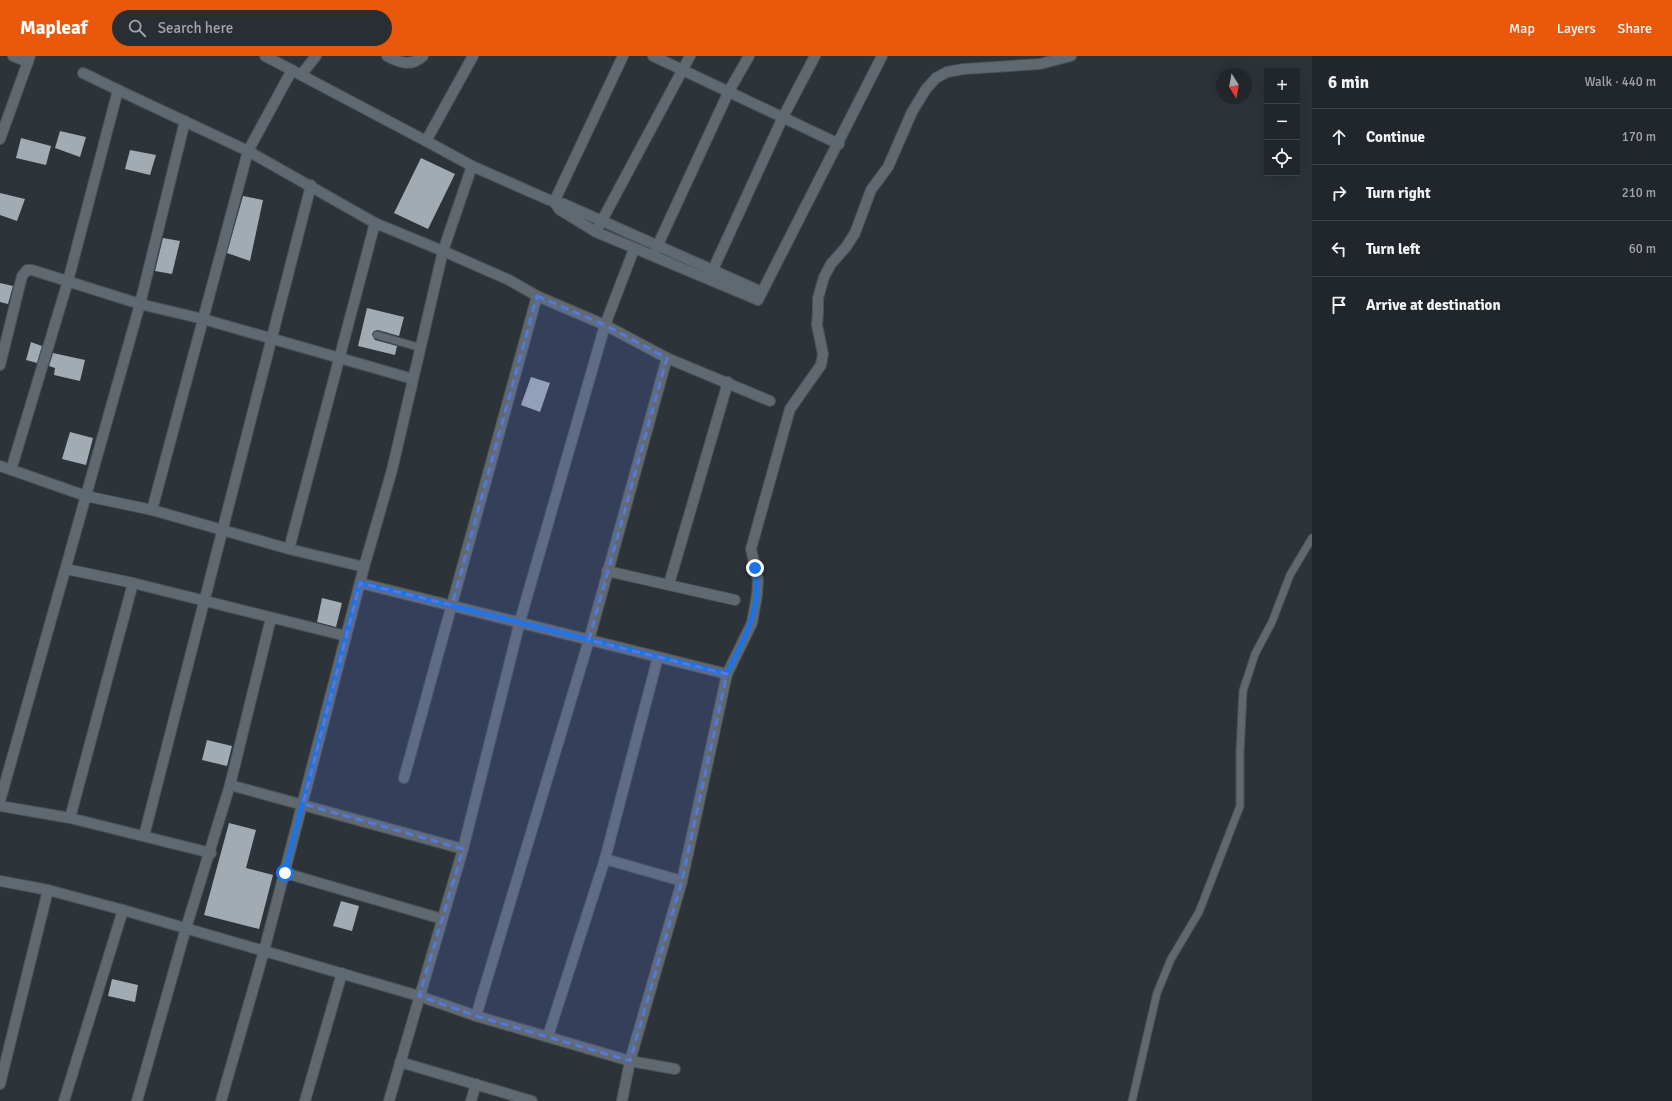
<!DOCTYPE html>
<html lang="en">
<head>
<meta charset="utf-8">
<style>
  body { margin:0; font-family:Signika,sans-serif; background:#292e33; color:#f1f3f6 }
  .controls { position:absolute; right:12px; top:12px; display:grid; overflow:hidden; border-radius:0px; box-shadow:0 4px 16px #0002 }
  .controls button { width:36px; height:36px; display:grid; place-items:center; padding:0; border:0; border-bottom:1px solid #3e4347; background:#21262b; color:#f1f3f6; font:20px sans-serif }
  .compass { position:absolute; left:1216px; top:12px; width:36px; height:36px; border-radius:50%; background:#21262b; box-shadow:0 4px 16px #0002; rotate:169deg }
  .stop { position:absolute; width:12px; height:12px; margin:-9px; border:3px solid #1a73e8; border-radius:50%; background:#fff }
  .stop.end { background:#1a73e8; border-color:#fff; box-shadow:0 1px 4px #0008 }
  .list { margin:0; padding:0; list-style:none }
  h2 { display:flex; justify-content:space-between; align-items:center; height:52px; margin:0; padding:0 16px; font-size:17px }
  h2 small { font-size:13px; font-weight:400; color:#a2a5a9 }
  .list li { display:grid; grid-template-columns:26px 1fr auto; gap:12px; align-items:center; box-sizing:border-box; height:56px; padding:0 16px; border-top:1px solid #3e4347 }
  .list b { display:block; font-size:15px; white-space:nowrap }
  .list em { font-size:13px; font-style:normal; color:#a2a5a9 }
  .icon { flex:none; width:22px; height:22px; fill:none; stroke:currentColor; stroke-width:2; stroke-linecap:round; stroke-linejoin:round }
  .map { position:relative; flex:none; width:1312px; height:1045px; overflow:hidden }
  header { display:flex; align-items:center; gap:24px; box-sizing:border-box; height:56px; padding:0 20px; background:#ea580c; color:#fff }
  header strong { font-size:19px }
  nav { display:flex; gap:22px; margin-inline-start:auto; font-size:14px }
  .search { width:280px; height:36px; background:#292e33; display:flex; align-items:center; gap:10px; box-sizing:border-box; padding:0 14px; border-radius:22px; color:#a2a5a9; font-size:15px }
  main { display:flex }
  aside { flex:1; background:#21262b }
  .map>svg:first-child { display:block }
  .building { fill:#a2aab2 }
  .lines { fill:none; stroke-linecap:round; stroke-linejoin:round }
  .service-casing { stroke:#4b5156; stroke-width:9 }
  .minor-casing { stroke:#4b5156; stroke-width:12 }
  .tertiary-casing { stroke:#4b5156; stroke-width:12 }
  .service { stroke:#616970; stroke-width:7 }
  .minor { stroke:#616970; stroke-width:10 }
  .tertiary { stroke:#616970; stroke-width:10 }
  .route { stroke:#1a73e8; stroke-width:5 }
  .marked { fill:#5579da; fill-opacity:0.2; stroke:#5579da; stroke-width:3; stroke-dasharray:8 5; stroke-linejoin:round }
</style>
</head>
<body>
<header>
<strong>Mapleaf</strong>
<div class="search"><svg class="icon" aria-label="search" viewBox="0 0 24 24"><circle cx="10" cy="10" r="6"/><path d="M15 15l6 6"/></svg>Search here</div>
<nav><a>Map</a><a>Layers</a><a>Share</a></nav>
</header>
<main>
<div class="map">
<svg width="1312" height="1045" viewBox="0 0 1312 1045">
  <rect width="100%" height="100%" fill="#2c3339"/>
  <!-- building -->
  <g class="building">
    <polygon points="60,75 86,81 80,101 55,92"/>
    <polygon points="21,82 51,90 46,109 16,102"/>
    <polygon points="130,94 156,99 150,119 125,113"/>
    <polygon points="421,102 455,118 428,173 394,157"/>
    <polygon points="0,137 25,143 17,165 0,159"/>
    <polygon points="243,140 263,144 250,205 227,197"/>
    <polygon points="163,182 180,185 172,218 155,215"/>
    <polygon points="0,227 13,230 8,248 0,246"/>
    <polygon points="367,252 404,261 399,280 378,274 374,275 372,278 375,284 397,290 395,299 358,290"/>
    <polygon points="31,286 42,290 37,307 26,304"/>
    <polygon points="53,297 85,304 80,325 54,319 55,312 49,310"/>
    <polygon points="531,321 550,327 540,356 521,349"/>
    <polygon points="70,376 93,382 86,409 62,403"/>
    <polygon points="322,542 342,547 336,571 317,566"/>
    <polygon points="207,684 232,690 227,710 202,704"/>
    <polygon points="229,767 256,774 246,812 273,819 259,873 204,859"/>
    <polygon points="341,845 359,850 352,875 333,870"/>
    <polygon points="112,923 138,929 135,946 108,940"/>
  </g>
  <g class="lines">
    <!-- service casing -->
    <g class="service-casing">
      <g id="service">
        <polyline points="377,279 421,292"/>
        <polyline points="1132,1045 1157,937 1171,903 1199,856 1240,750 1240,696 1243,635 1255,598 1272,566 1290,519 1312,482"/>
      </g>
    </g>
    <!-- minor casing -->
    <g class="minor-casing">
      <g id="minor">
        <polyline points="13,0 28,6"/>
        <path d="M387 0C400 7 411 11 423 0"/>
        <polyline points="653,0 839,88"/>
        <polyline points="83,17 118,34"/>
        <polyline points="301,19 316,0"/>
        <polyline points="0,83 30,0"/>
        <polyline points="426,85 472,110 549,144 564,148 762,236 758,244 596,176 560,154 554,146"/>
        <polyline points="554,146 623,0"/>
        <polyline points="599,170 690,0"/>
        <polyline points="655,195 729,35 749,0"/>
        <polyline points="710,220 783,61 815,0"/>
        <polyline points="762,236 882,0"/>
        <polyline points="0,309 22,220 27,214 32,214 140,248 203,263 413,323"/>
        <polyline points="0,410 86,440 152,454 289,493 364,511"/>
        <polyline points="11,414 68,225 118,34 248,95 375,167 443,195 509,224 537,240 605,269 667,302 770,345"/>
        <polyline points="152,454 248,95 292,14"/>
        <polyline points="289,493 375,167"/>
        <polyline points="66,513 133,527 346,580"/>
        <polyline points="607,515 735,544"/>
        <polyline points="360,527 727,618 682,825 630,1005 622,1045"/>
        <polyline points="669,528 728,326"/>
        <polyline points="727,618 752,567 757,539 758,524 751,493 790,353 821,309 823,298 817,269 818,256 818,242 824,221 831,208 846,191 855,177 871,134 888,111 912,56 926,33 936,22 947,16 964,13 1040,8 1071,0"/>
        <polyline points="404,722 537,240"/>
        <polyline points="230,729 463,793"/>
        <polyline points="0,745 140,248 185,65"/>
        <polyline points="0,750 70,762 211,797"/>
        <polyline points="70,762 133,527"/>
        <polyline points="144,780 311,129"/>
        <polyline points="605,803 682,825"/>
        <polyline points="285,817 442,863"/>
        <polyline points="0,825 48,834 123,854 419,940 476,960 630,1005 675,1013"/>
        <polyline points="476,960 589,584 667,302"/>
        <polyline points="548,980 605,803 658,601"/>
        <polyline points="400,1006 532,1045"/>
        <polyline points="0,1028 48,834"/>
        <polyline points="64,1045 123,854"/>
        <polyline points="137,1045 186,872 230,729 271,562"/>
        <polyline points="221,1045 264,895 364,511 392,414 443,195 472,110"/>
        <polyline points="305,1045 342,917"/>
        <polyline points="389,1045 463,793 520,565 605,269 634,193"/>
        <polyline points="471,1045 476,1028"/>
      </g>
    </g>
    <!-- tertiary casing -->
    <g class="tertiary-casing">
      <polyline id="tertiary" points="265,0 426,85 473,0"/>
    </g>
    <!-- service -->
    <use href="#service" class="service"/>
    <!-- minor -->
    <use href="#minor" class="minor"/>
    <!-- tertiary -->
    <use href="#tertiary" class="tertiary"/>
  </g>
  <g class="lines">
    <!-- route -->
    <path class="route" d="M285 817 360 527 727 618C744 584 764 551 755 512"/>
  </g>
  <!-- marked area -->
  <path class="marked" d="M537 240 605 269 667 302 589 584 727 618 682 825 630 1005 476 960 419 940 463 793 303 748 360 527 452 549Z"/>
</svg>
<div class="controls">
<button>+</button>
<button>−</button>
<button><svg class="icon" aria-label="locate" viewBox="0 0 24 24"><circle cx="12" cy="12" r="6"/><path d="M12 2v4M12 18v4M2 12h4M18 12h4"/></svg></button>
</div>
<svg class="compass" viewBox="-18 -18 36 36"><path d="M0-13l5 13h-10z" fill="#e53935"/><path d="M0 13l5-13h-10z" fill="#a2a5a9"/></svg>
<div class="stop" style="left:285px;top:817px"></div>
<div class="stop end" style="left:755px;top:512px"></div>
</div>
<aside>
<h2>6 min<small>Walk · 440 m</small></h2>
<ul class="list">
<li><svg class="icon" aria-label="ahead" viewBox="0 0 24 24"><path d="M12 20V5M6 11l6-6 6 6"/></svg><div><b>Continue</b></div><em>170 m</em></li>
<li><svg class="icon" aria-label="right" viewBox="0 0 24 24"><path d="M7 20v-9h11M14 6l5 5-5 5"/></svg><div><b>Turn right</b></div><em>210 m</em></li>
<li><svg class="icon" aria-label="left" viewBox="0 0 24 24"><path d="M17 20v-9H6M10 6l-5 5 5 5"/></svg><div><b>Turn left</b></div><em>60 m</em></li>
<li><svg class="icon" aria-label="arrive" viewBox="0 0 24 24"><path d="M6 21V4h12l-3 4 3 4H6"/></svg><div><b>Arrive at destination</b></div></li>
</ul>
</aside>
</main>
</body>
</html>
